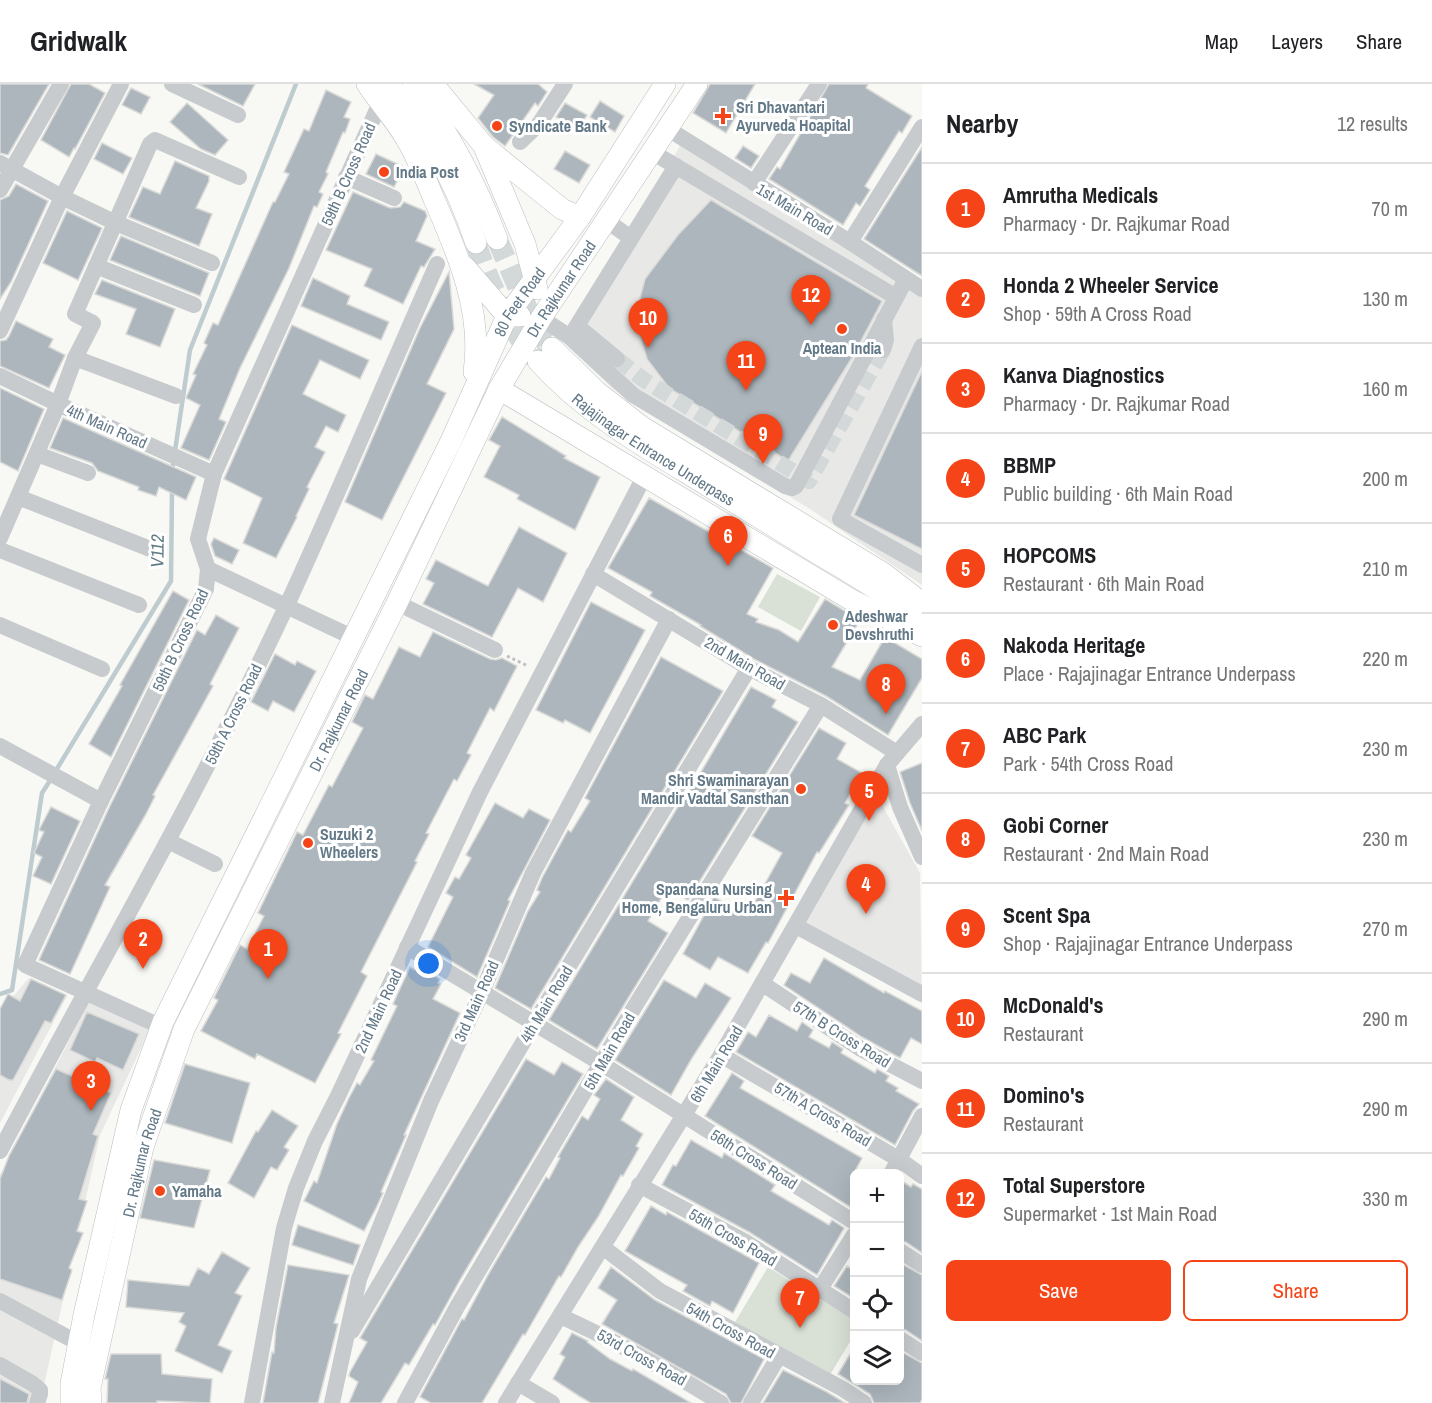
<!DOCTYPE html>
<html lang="en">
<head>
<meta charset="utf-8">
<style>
  body { margin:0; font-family:"Archivo Narrow",sans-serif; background:#f6f6f6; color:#202124 }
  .controls { position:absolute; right:18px; bottom:18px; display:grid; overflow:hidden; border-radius:9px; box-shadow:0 6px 24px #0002 }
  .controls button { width:54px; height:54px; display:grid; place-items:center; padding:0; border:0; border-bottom:2px solid #e0e0e0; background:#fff; color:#202124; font:30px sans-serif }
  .you { position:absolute; left:429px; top:880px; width:21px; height:21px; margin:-15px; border:4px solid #fff; border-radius:50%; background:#1a73e8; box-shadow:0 0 0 9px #1a73e833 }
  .badge { display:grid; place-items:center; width:39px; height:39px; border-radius:50%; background:#f54417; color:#fff; font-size:20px; font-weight:700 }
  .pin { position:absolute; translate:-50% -50px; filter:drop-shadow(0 2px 3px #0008) }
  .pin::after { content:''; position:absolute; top:32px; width:21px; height:18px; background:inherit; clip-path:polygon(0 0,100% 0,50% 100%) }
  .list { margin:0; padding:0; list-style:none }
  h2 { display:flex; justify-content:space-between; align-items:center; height:78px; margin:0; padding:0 24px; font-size:26px }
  h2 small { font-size:20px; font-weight:400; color:#757577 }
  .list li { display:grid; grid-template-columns:39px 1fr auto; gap:18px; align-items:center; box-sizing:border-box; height:90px; padding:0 24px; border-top:2px solid #e0e0e0 }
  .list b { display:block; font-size:22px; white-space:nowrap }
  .list p { margin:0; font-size:20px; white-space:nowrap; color:#757577 }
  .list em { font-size:20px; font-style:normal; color:#757577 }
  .actions { display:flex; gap:12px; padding:18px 24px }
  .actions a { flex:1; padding:14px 0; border:2px solid #f54417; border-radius:9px; text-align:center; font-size:21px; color:#f54417 }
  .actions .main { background:#f54417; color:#fff }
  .icon { flex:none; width:33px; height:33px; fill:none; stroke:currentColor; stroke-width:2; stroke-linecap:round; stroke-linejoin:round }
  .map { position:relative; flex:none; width:922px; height:1319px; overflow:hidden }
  header { display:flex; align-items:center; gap:36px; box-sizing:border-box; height:84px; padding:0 30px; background:#fff; border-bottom:2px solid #e0e0e0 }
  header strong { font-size:28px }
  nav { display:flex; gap:33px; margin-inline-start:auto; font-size:21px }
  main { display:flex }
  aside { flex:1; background:#fff }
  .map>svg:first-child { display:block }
  .built { fill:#e8e9e7 }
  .green { fill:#d9e0d5 }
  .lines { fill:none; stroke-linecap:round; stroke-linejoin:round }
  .stream { stroke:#becbcf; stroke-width:4.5 }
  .building { fill:#acb6bc; stroke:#d9d9d7; stroke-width:1.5 }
  .minor-tunnel { stroke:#d3d8d9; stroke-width:16; stroke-dasharray:16 8; stroke-linecap:butt }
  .major-tunnel { stroke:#d3d8d9; stroke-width:21; stroke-dasharray:21 10; stroke-linecap:butt }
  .major-casing { stroke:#babec2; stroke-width:22 }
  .path { stroke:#bec1c3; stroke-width:3; stroke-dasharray:3 3; stroke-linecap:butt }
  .minor { stroke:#c7cbce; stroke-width:16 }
  .major { stroke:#fff; stroke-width:21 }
  .poi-dot { fill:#f54417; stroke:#fff; stroke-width:2 }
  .labels { text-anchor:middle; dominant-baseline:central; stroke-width:6; stroke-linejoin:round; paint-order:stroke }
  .poi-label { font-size:16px; font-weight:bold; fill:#637988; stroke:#fff; text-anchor:start }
  .street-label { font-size:16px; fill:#637988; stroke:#fff }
  .water-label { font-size:18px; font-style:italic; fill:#5f7b84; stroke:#fff }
</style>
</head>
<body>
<header>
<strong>Gridwalk</strong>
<nav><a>Map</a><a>Layers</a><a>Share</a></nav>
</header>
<main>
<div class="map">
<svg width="922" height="1319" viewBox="0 0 922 1319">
  <rect width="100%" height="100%" fill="#f8f8f4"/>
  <!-- built -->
  <g class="built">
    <polygon points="680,62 922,208 922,501 810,425 613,305 563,258"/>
    <polygon points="877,712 920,789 922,919 799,850"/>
    <polygon points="29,894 67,912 0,1039 0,923 6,921"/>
    <polygon points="89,918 151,943 100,1051 44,1301 46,1319 0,1319 0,1091"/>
  </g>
  <!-- green -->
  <g class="green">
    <polygon points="777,490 820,513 801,547 758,523"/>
    <polygon points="768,1183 854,1236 854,1251 828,1294 735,1238"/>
  </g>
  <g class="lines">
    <!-- stream -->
    <g class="stream">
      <polyline points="172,387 190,266 296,0"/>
      <polyline points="55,688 171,497 172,405"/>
      <polyline points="0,910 12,906 42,709 51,695"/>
    </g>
  </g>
  <!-- building -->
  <g class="building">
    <polygon points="0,0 49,0 8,71 0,69"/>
    <polygon points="71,0 89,0 105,9 75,65 74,64 69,73 41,56"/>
    <polygon points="198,0 255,0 243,22"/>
    <polygon points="474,0 538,0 547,8 538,22 535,19 505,62 493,53 478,34 494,11"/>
    <polygon points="710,0 755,0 726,49 693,29"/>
    <polygon points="829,0 868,0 866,4 912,32 902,49 899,47 865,102 870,106 860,122 856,119 843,141 769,95 777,83 780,85"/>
    <polygon points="131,4 150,13 141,30 122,21"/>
    <polygon points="326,6 351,18 344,33 350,35 345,49 343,48 326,88 328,90 319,108 323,110 317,123 314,122 289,184 240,284 219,335 226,338 209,376 181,364 200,321 186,314 196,291 193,290 207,261 204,259 213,239 218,241 273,118 275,118 289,90 284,88 304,45 309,47"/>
    <polygon points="600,17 624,32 615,48 590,33"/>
    <polygon points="187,19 228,56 215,71 201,65 170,38"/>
    <polygon points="565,19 587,31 578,46 556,33"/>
    <polygon points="102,59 132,74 123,90 94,75"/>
    <polygon points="743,62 759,72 751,84 735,74"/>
    <polygon points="922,63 922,192 864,155"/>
    <polygon points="565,67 590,81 579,99 554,85"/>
    <polygon points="376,70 404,83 394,103 366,90"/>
    <polygon points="175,77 209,92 209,97 196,124 212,130 199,162 129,133 143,103 160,110"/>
    <polygon points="16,100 48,117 11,198 0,215 0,116 9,112"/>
    <polygon points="353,108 390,124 400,123 404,118 425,127 427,132 416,157 435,165 424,183 421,182 403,220 364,202 372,185 326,166"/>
    <polygon points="711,116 882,217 853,272 788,377 669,304 647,275 635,233 645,195 678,151"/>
    <polygon points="67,127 102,144 78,196 43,179"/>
    <polygon points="121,152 209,189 200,212 110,176"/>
    <polygon points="449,188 454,245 427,300 446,309 382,436 345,418 420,244"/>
    <polygon points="313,194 350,212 347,220 389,238 381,256 301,222"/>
    <polygon points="102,196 175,225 160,263 126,250 136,225 95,210"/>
    <polygon points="16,237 53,255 49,263 65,271 49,304 0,282 0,257 6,256 9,252"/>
    <polygon points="292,241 369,276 360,295 320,276 303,310 346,331 338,348 326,342 315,363 325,368 307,403 309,405 296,432 297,433 276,474 243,459 262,414 224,395"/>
    <polygon points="922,287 922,465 854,431"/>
    <polygon points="0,304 44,325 18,387 0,378"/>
    <polygon points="502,333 566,372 564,374 600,393 575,446 517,415 519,411 484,393 500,362 489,356"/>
    <polygon points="63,334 196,393 186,416 159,403 156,412 138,406 139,403 98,387 92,379 50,364"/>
    <polygon points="649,414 773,484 747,530 758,535 756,538 779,546 798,558 825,515 860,536 832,583 860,596 885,553 922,575 922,594 888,651 826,612 754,575 700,542 701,541 650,512 652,508 608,484"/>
    <polygon points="519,443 567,469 543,518 518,504 492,553 423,520 434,499 426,495 436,476 488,502"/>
    <polygon points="214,454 239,466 232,480 215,472 211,460"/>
    <polygon points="173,507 189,516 111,673 89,660 122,602 120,601"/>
    <polygon points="591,518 645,546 590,649 565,636 563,639 536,626"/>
    <polygon points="216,531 239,544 210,600 213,602 153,711 155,712 146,730 105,801 110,803 70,890 39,876 109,724 197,546 205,551"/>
    <polygon points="433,548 490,575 496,576 502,574 517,582 494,627 490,624 467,669 471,671 457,697 454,695 426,749 429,750 415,777 417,778 361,888 367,892 338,949 341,950 315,999 257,970 255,975 201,947 218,916 214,914 240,861 247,865 264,832 258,829 297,748 303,751 329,701 332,703 363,644 352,638 365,611 373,615 399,563 420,573"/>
    <polygon points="275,570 295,581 297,577 316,587 294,628 273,617 268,627 251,618"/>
    <polygon points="661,573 723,607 531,925 495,904 528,827 540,808 537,806 542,794 568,746 571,748 590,717 585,714"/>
    <polygon points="751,603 776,616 772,623 798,638 688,816 667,804 648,837 668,849 597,965 549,936 679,721 681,722"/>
    <polygon points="819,644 846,659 837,675 862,689 845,719 849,721 819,769 817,768 774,848 768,859 766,858 748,889 718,873 710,886 683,870 714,813 747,832 782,769 752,752"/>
    <polygon points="922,679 922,747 910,719 900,688"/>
    <polygon points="495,719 523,734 529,725 550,736 508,816 510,817 477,893 428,863 453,813 446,809 455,793 459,795 471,774 466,771"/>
    <polygon points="51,723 80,737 51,800 33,792 42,773 34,769 44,748 39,746"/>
    <polygon points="824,874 884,909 885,907 922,927 922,960 911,954 900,974 862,953 784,901 791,889 810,899"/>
    <polygon points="418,882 440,895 438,899 441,900 433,915 460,929 404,1051 406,1051 381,1108 383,1109 376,1124 364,1147 304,1117 314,1097 317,1099 337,1040 349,1014 357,999 360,1001 374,977 371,976 397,922 393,920 410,883 415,886"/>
    <polygon points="31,895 66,911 51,939 45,937 13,996 9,996 0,991 0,925 8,910 20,917"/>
    <polygon points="664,896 696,914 705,899 731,914 692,974 671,1011 615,976"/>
    <polygon points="87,928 139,950 123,986 97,974 95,978 70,966"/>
    <polygon points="769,931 797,947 802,938 813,946 809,953 829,964 832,958 843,965 841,969 875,989 877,985 889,992 886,997 898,1004 896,1007 919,1020 913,1027 895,1061 736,968 748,948 756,953"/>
    <polygon points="526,975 554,991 562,978 583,990 461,1194 435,1241 433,1240 409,1281 405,1279 381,1319 349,1319 358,1298 349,1292 350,1288 367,1258 360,1254"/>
    <polygon points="185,980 250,999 232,1059 165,1039"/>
    <polygon points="56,985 111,1009 93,1050 98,1052 79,1115 87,1117 77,1147 83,1149 69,1184 72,1186 62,1216 0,1195 0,1095 9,1072"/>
    <polygon points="732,989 744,997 740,1004 862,1074 855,1087 855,1126 705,1032"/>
    <polygon points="606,995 634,1013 621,1036 643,1050 636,1062 639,1064 623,1092 621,1091 598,1133 578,1163 561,1193 559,1192 525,1251 523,1250 482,1319 431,1319 420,1313 462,1235 464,1236 488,1191 546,1093 549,1095 560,1074 558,1073 582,1032 588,1036 600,1015 594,1011"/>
    <polygon points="272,1026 298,1042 284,1063 289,1066 277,1086 271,1083 254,1114 228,1099 256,1047 258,1048"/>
    <polygon points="691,1056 722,1074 724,1069 775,1101 771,1107 829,1141 832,1136 844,1144 817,1191 749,1148 662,1101 673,1081 676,1082"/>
    <polygon points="154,1076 210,1086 194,1144 140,1134"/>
    <polygon points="900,1096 911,1103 913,1100 922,1105 922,1169 906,1158 900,1157"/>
    <polygon points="651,1122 666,1131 667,1128 759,1179 733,1229 712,1217 710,1222 683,1207 687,1201 625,1167"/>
    <polygon points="298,1141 360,1161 353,1181 292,1161"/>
    <polygon points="222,1168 250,1184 235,1209 242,1212 218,1261 232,1267 222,1289 175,1267 186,1242 179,1238 184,1229 126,1223 128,1196 189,1202 198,1184 209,1190"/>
    <polygon points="900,1179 922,1191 922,1257 906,1246 900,1245"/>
    <polygon points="288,1181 349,1191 334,1239 338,1240 318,1319 263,1319 272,1268 274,1269 276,1244"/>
    <polygon points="847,1182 855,1187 855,1215 834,1202"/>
    <polygon points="611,1183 655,1216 764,1275 741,1319 731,1319 726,1310 602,1240 617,1216 598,1204"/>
    <polygon points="572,1249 588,1257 587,1258 610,1275 632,1287 633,1285 691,1319 591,1319 579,1312 553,1295 565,1273 560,1270"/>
    <polygon points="855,1262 855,1296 900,1296 900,1267 922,1279 922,1315 920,1319 874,1319 870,1310 838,1290"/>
    <polygon points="111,1270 161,1270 162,1290 212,1295 210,1319 157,1317 157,1319 107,1319 108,1295 105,1295"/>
    <polygon points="783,1286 827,1308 845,1319 763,1319"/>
    <polygon points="0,1295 29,1310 27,1319 0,1319"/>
  </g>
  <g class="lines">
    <!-- minor-tunnel -->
    <polyline class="minor-tunnel" points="617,275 644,296 809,397 883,266"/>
    <!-- major-tunnel -->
    <g class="major-tunnel">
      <polyline points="497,155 537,247 552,264"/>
      <path d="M476 159C486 192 512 250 535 274"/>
    </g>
    <!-- major casing -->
    <g class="major-casing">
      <g id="major">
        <path d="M367 0C379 18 394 34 405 53 417 72 425 94 434 115 458 170 483 228 474 288"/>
        <path d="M388 0C429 46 456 101 476 159"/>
        <path d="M413 0C449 48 476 99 497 155"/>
        <polyline points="433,0 484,62 562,125 580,133"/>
        <polyline points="485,65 525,160 537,205"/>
        <polyline points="465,183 507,232 520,232"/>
        <polyline points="552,264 597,308 642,343 883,489 922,519"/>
        <path id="s1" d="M538 277C580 324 634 357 687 389 729 415 770 440 812 466 850 489 894 511 922 546"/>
        <polyline points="499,305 850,515 922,552"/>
        <path id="s2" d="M71 1319V1300L84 1231 131 1026 163 938 451 357 507 232 580 133 665 0"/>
        <path id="s3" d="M91 1319 90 1304 143 1063 184 945 397 519 499 305 541 234 697 0"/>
      </g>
    </g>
    <!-- path -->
    <polyline class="path" points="507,572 528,582"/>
    <!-- minor -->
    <g class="minor">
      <polyline points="121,0 62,113 116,139 212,179"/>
      <polyline points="172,0 238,31"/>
      <polyline points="668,45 850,158 922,205"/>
      <polyline points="520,58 539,40 565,0"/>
      <polyline points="652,68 896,213"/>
      <polyline points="0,79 62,113 0,247"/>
      <polyline points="346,93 394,114"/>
      <polyline points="754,99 819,0"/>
      <polyline points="0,106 61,0"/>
      <polyline points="607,137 631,154"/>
      <polyline points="850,158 922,43"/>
      <polyline points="96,182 194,221"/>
      <polyline points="541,234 570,253 633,311 785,402 792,404 796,402 906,195"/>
      <polyline points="577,242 617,275"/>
      <polyline points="570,253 676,82"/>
      <polyline points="922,262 840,435 922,481"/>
      <polyline points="883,266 886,256 884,235"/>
      <polyline points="0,292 58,320 214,390"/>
      <polyline points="176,312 75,274 93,239 75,230 150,60 155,56 239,93"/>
      <polyline points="37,370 88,389"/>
      <polyline points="18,413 158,468"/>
      <polyline points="0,454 58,320 75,274"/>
      <polyline points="0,466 139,521"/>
      <polyline points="208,485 354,554"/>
      <polyline points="593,490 749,584 821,621 897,669"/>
      <polyline points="397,519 495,566"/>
      <polyline points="0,541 102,585"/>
      <polyline points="0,662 101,717"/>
      <polyline points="887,681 900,723 922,773"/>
      <polyline points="168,757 215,780"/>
      <polyline points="796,842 922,910"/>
      <polyline points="407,863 602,980 854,1138"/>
      <polyline points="763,900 861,965 922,997"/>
      <polyline points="162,943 25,881 101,717 206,505 208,485 198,455 214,390 380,19"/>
      <polyline points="721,971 900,1076 922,1092"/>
      <path d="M0 1067C96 885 200 707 287 521 339 408 387 293 437 180"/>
      <polyline points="891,1090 922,1032"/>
      <polyline points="639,1101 744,1157 854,1227"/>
      <polyline points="604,1164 660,1207 843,1305 864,1319"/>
      <polyline points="900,1167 922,1181"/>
      <polyline points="820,1205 854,1151"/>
      <polyline points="0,1217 80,1260"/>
      <path d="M560 1232C616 1257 669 1287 721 1319"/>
      <polyline points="352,1247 534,940 749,584"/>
      <polyline points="900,1255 922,1269"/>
      <polyline points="0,1281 33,1300 40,1306 40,1310 37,1319"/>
      <polyline points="518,1299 552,1319"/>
      <polyline points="252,1319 284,1144 296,1104 315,1057 338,1012 480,708 644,393"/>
      <polyline points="332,1319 359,1195 431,1017 482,908 533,789 669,535"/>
      <polyline points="405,1319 457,1223 635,922 821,621"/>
      <polyline points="506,1319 721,971 887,681 922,640"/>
      <polyline points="751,1319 779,1272"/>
    </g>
    <!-- major -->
    <use href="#major" class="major"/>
  </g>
  <!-- markers -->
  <g class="poi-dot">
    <path d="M720 23h6v6h6v6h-6v6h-6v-6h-6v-6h6z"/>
    <circle cx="497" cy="42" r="6"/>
    <circle cx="384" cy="88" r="6"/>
    <circle cx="842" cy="245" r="6"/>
    <circle cx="833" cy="541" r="6"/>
    <circle cx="801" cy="705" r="6"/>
    <circle cx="308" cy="759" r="6"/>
    <path d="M783 805h6v6h6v6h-6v6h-6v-6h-6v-6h6z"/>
    <circle cx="160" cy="1107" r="6"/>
  </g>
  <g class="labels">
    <!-- poi labels -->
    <g class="poi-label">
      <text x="736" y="23">Sri Dhavantari<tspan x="736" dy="18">Ayurveda Hoapital</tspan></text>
      <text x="509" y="42">Syndicate Bank</text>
      <text x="396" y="88">India Post</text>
      <text x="842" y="264" text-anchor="middle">Aptean India</text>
      <text x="845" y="532">Adeshwar<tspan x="845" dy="18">Devshruthi</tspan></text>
      <text x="789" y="696" text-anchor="end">Shri Swaminarayan<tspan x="789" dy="18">Mandir Vadtal Sansthan</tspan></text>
      <text x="320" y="750">Suzuki 2<tspan x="320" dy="18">Wheelers</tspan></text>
      <text x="772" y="805" text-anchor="end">Spandana Nursing<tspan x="772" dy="18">Home, Bengaluru Urban</tspan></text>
      <text x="172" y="1107">Yamaha</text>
    </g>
    <!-- street labels -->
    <g class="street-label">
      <text transform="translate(348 90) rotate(-66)">59th B Cross Road</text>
      <text transform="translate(795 125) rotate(31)">1st Main Road</text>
      <text stroke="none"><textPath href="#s3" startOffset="1218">Dr. Rajkumar Road</textPath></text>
      <text stroke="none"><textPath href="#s2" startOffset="1197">80 Feet Road</textPath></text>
      <text transform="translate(107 342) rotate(24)">4th Main Road</text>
      <text stroke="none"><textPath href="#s1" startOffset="146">Rajajinagar Entrance Underpass</textPath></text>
      <text transform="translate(180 556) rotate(-65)">59th B Cross Road</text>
      <text transform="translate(745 579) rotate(30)">2nd Main Road</text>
      <text transform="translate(233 630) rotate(-64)">59th A Cross Road</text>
      <text stroke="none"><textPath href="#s3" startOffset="732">Dr. Rajkumar Road</textPath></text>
      <text transform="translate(476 917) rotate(-66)">3rd Main Road</text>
      <text transform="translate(546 920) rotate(-59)">4th Main Road</text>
      <text transform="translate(378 927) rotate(-65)">2nd Main Road</text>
      <text transform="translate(842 950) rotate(32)">57th B Cross Road</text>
      <text transform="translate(609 967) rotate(-60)">5th Main Road</text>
      <text transform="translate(716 980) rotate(-59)">6th Main Road</text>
      <text transform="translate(823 1030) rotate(31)">57th A Cross Road</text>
      <text transform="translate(754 1075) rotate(32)">56th Cross Road</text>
      <text stroke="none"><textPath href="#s3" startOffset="246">Dr. Rajkumar Road</textPath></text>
      <text transform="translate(733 1153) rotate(30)">55th Cross Road</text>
      <text transform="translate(731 1246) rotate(29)">54th Cross Road</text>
      <text transform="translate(642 1273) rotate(29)">53rd Cross Road</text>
    </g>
    <!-- water labels -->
    <g class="water-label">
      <text transform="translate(157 467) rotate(-89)">V112</text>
    </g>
  </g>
</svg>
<div class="controls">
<button>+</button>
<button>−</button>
<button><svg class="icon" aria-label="locate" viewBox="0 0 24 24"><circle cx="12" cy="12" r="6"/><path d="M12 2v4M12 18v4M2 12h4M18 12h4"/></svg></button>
<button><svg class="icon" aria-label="layers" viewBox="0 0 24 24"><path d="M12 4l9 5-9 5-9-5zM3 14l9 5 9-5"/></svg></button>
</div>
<div class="you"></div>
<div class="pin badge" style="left:268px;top:895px">1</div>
<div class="pin badge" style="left:143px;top:885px">2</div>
<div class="pin badge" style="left:91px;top:1027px">3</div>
<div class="pin badge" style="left:866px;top:830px">4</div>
<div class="pin badge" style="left:869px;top:737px">5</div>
<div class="pin badge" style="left:728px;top:482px">6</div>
<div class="pin badge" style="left:800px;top:1244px">7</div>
<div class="pin badge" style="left:886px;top:630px">8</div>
<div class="pin badge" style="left:763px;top:380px">9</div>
<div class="pin badge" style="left:648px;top:264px">10</div>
<div class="pin badge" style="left:746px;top:307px">11</div>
<div class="pin badge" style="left:811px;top:241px">12</div>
</div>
<aside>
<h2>Nearby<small>12 results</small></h2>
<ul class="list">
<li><span class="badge">1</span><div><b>Amrutha Medicals</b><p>Pharmacy · Dr. Rajkumar Road</p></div><em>70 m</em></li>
<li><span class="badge">2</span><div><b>Honda 2 Wheeler Service</b><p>Shop · 59th A Cross Road</p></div><em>130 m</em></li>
<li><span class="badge">3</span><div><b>Kanva Diagnostics</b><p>Pharmacy · Dr. Rajkumar Road</p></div><em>160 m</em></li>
<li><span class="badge">4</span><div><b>BBMP</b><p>Public building · 6th Main Road</p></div><em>200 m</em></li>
<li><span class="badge">5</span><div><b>HOPCOMS</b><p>Restaurant · 6th Main Road</p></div><em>210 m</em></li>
<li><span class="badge">6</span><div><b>Nakoda Heritage</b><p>Place · Rajajinagar Entrance Underpass</p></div><em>220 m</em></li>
<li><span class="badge">7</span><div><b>ABC Park</b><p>Park · 54th Cross Road</p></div><em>230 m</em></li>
<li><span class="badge">8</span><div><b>Gobi Corner</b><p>Restaurant · 2nd Main Road</p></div><em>230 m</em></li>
<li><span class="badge">9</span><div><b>Scent Spa</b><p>Shop · Rajajinagar Entrance Underpass</p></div><em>270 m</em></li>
<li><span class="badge">10</span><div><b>McDonald's</b><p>Restaurant</p></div><em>290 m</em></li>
<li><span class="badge">11</span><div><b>Domino's</b><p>Restaurant</p></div><em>290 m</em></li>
<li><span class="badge">12</span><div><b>Total Superstore</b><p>Supermarket · 1st Main Road</p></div><em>330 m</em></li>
</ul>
<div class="actions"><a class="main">Save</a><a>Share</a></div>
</aside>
</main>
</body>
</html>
